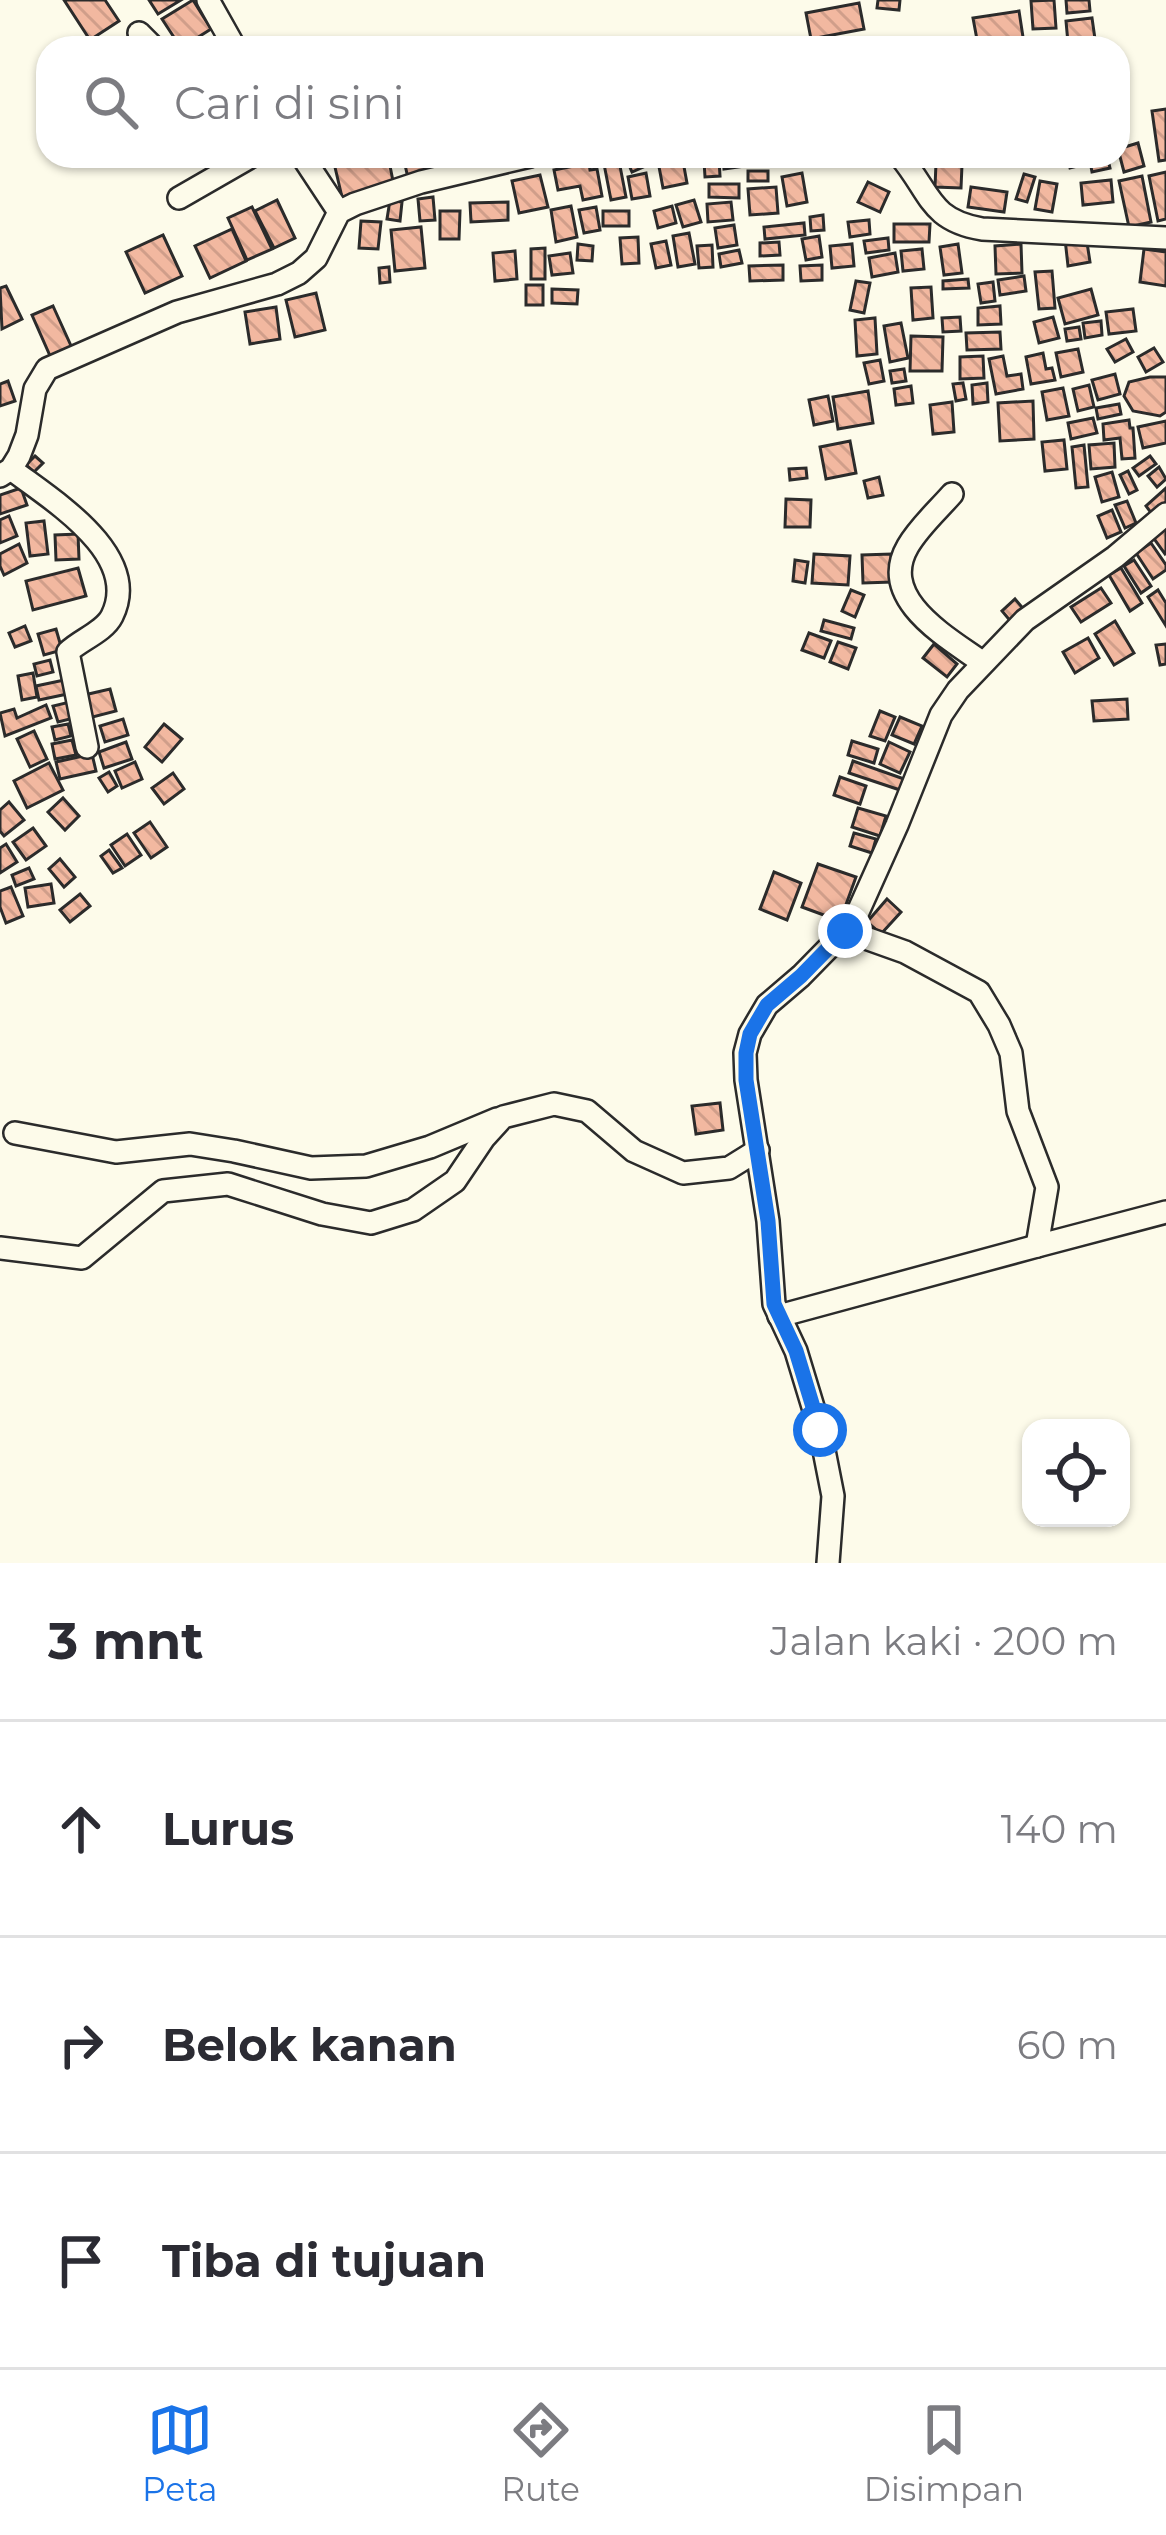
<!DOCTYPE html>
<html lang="id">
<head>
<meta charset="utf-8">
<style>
  body { margin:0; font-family:Montserrat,sans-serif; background:#f2f2f3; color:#2b2b33 }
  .controls { position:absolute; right:36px; bottom:36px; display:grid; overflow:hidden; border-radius:24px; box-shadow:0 3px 9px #0004 }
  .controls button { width:108px; height:108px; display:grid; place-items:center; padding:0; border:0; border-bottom:3px solid #e1e1e2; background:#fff; color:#2b2b33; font:60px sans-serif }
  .stop { position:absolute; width:36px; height:36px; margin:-27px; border:9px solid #1a73e8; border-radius:50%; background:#fff }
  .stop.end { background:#1a73e8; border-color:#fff; box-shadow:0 3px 12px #0008 }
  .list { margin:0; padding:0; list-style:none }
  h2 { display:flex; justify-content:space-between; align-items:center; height:156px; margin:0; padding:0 48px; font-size:51px }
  h2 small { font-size:39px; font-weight:400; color:#7c7c81 }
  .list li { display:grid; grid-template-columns:78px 1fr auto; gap:36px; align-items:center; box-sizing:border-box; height:216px; padding:0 48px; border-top:3px solid #e1e1e2 }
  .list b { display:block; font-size:45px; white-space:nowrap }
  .list em { font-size:39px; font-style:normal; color:#7c7c81 }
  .icon { flex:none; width:66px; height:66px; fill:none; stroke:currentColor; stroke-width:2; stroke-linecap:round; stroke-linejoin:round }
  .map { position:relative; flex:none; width:1166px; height:1563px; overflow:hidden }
  .search { position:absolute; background:#fff; box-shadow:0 3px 9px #0004; left:36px; right:36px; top:36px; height:132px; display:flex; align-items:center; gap:30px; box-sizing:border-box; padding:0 42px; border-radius:36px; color:#7c7c81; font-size:45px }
  .sheet { height:804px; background:#fff }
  nav { display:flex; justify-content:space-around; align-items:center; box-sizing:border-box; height:168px; border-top:3px solid #e1e1e2; background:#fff; font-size:33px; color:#7c7c81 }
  nav a { display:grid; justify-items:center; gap:6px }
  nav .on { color:#1a73e8 }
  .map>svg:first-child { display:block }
  .building { fill:url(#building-back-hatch); stroke:#2b2b2b; stroke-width:3 }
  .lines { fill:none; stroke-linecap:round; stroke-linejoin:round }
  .minor-casing { stroke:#2b2b2b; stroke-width:26 }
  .minor { stroke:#fdfbea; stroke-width:21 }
  .route { stroke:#1a73e8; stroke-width:15 }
</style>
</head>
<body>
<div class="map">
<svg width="1166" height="1563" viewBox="0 0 1166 1563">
  <defs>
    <pattern id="building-back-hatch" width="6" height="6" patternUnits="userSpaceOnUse" patternTransform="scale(3)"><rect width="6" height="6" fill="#f2b8a0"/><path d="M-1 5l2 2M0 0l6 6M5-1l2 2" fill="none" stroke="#d09e8a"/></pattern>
  </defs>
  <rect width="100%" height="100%" fill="#fdfbea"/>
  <!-- building -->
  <g class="building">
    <polygon points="64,0 105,0 119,21 90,40"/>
    <polygon points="149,0 181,0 158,14"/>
    <polygon points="193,0 211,29 181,48 162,19"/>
    <polygon points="878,0 900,0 899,10 877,8"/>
    <polygon points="1054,0 1056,28 1033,29 1031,1"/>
    <polygon points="1066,0 1089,0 1090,11 1067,13"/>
    <polygon points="859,3 864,29 811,39 806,13"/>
    <polygon points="1019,11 1023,37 978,45 973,18"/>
    <polygon points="1092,18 1095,39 1068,43 1066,21"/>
    <polygon points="1166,109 1166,160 1159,161 1152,111"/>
    <polygon points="1138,143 1144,166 1124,172 1118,149"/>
    <polygon points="367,156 388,156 394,186 342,197 334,163"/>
    <polygon points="403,156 430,156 433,172 408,178"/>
    <polygon points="625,156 646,156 650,164 632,172"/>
    <polygon points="657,156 682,156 687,183 663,188"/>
    <polygon points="723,156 758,156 759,164 724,169"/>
    <polygon points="771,156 798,156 799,163 772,166"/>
    <polygon points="1067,156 1084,156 1086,164 1070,168"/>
    <polygon points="1089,156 1107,156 1110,168 1092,172"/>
    <polygon points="719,160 720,176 705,177 704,161"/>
    <polygon points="619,161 626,197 611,200 604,164"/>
    <polygon points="589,163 590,170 597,169 602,196 583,200 580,186 558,190 554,170"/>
    <polygon points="936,163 962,165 961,188 935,187"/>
    <rect x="748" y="171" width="20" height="10"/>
    <polygon points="1166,172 1166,219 1158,221 1149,176"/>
    <polygon points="646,173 650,196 632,199 628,177"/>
    <polygon points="802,173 807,202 787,206 782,177"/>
    <polygon points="1024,174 1035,177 1027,202 1016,199"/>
    <polygon points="540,175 548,207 519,213 512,181"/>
    <polygon points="1142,176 1151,222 1129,227 1119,181"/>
    <polygon points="1111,180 1113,202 1083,205 1081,183"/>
    <polygon points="1040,181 1057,184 1052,212 1035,209"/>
    <polygon points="868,182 889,192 880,212 858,202"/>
    <polygon points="709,184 739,184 739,198 709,197"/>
    <polygon points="776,187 778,213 750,215 748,189"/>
    <polygon points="971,187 1007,192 1004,212 968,207"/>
    <polygon points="433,197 435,220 420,221 418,199"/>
    <polygon points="277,200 295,238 274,248 255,211"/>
    <polygon points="390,200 402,202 400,221 387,219"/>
    <polygon points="694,200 701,222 683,227 676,205"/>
    <polygon points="508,202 508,220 471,222 470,203"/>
    <polygon points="731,202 733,220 708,222 707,204"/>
    <polygon points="571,206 577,237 556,242 551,210"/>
    <polygon points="672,206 676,223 658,228 654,211"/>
    <polygon points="252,207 272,249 247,260 228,218"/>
    <polygon points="596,207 600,230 584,233 579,210"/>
    <polygon points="440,211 460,211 459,239 440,239"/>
    <rect x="603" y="211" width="26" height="15"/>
    <polygon points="823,215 824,230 811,231 810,217"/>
    <polygon points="869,220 870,234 850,237 848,222"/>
    <polygon points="361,221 381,222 378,249 359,248"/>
    <polygon points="804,223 805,235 765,239 764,227"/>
    <polygon points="894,224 930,224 929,242 894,242"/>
    <polygon points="734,225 737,245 718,248 715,228"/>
    <polygon points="421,227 425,268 395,271 391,230"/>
    <polygon points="232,229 246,261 210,278 195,246"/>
    <polygon points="689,233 695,264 678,267 673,236"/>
    <polygon points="163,235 182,276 145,293 126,252"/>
    <polygon points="819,236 822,257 806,260 802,239"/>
    <polygon points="1086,236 1090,262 1068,266 1065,239"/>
    <polygon points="638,237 639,263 622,264 620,238"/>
    <polygon points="888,238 889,250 866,253 864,241"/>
    <polygon points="666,241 671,265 656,268 651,244"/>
    <polygon points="779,242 780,255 760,256 760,243"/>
    <polygon points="578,244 593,246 592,261 577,260"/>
    <polygon points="852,244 854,266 832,268 830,246"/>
    <polygon points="958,244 962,273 944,275 940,247"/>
    <polygon points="1021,244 1022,273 996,274 995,246"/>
    <polygon points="712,245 713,267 699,268 697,246"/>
    <polygon points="545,248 545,279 531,279 531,249"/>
    <polygon points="922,249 924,269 903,271 901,251"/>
    <polygon points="1144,249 1166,252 1166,286 1140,282"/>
    <polygon points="739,250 742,263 721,267 719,254"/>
    <polygon points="515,251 517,279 495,281 493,253"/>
    <polygon points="570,253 573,273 552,275 549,256"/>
    <polygon points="895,253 898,272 872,277 869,258"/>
    <polygon points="783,265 783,280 750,281 749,266"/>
    <polygon points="822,265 822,280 801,281 800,266"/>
    <polygon points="389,267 390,282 380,283 379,268"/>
    <polygon points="1052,271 1055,308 1039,309 1035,272"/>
    <polygon points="1024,276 1026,291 1000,295 998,280"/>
    <polygon points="968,279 969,288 943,289 943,281"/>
    <polygon points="856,281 870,283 864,313 850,310"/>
    <polygon points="993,282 995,301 981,303 978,284"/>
    <rect x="526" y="285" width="17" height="20"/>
    <polygon points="6,286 22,319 2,329 0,288"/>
    <polygon points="931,287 933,318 913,320 911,288"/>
    <polygon points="552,289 578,290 577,304 552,303"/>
    <polygon points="1091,289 1098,315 1065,324 1058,298"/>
    <polygon points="316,293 325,330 295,337 286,300"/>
    <polygon points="53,306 72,348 51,358 32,315"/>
    <polygon points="1000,306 1001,324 978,325 978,308"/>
    <polygon points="276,307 280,339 250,344 245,312"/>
    <polygon points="1133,309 1136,331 1109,334 1106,312"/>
    <polygon points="960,317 961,331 943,332 942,318"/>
    <polygon points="1053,317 1059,338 1039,343 1034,322"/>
    <polygon points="875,318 877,354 857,356 855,320"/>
    <polygon points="1101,321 1102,335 1085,338 1083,323"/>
    <polygon points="901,323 908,358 890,362 884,326"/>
    <polygon points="1079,327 1081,339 1067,341 1065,329"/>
    <polygon points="1000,332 1001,349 967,350 966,333"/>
    <polygon points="911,336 943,337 942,371 910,371"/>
    <polygon points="1126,339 1133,352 1115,362 1107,349"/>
    <polygon points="1154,348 1163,362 1146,372 1138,357"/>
    <polygon points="1078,349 1083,372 1061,377 1056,353"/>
    <polygon points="1043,353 1046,369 1052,368 1055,380 1031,384 1026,357"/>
    <polygon points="983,356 984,378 960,379 960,357"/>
    <polygon points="1003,356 1007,376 1021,374 1023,389 996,394 989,359"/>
    <polygon points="880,360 884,381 869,384 864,363"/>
    <polygon points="904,369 906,381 892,383 890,371"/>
    <polygon points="1115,374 1120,394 1098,400 1092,380"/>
    <polygon points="1150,377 1166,377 1166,412 1160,416 1133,411 1124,396 1129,382"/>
    <polygon points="8,381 15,401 0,406 0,384"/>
    <polygon points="963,383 966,399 956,401 953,384"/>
    <polygon points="987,383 988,402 973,404 972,385"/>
    <polygon points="1089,385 1094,407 1078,411 1073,389"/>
    <polygon points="911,386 913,403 896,405 894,389"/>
    <polygon points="1063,388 1069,416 1047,420 1042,392"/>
    <polygon points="868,391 873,423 838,429 833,397"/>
    <polygon points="828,396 833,421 814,425 809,400"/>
    <polygon points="1033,401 1034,439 1000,441 998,403"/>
    <polygon points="952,402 954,432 933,434 930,405"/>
    <polygon points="1119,404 1121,414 1098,419 1096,408"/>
    <polygon points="1093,418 1097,433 1071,439 1068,423"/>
    <polygon points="1129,420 1130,428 1133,428 1135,458 1122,459 1120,438 1104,440 1103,424"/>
    <polygon points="1166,421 1166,443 1143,448 1138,427"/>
    <polygon points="1064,440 1067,469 1045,471 1042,442"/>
    <polygon points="850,441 856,473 826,479 820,447"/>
    <polygon points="1114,443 1115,467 1091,469 1089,445"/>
    <polygon points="1084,445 1088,487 1076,488 1072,447"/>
    <polygon points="35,456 43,463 34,472 26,465"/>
    <polygon points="1150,456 1156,464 1139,476 1133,468"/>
    <polygon points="1159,467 1166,479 1157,487 1148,476"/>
    <polygon points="806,468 807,478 790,480 789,469"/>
    <polygon points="1128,471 1137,490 1129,494 1120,475"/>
    <polygon points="1112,472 1119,497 1102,502 1095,477"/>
    <polygon points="879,477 883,495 868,498 864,481"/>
    <polygon points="21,488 27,505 0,514 0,495"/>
    <polygon points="1166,488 1166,502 1152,514 1146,506"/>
    <polygon points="786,499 811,500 810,527 785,527"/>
    <polygon points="1127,501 1136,523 1125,528 1115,505"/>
    <polygon points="1112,510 1121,532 1107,538 1098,516"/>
    <polygon points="9,516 17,536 0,543 0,520"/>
    <polygon points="44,521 48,554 30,556 26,523"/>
    <polygon points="1166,522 1166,553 1165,554 1150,533"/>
    <polygon points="78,534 79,559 56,560 55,535"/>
    <polygon points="1151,543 1166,565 1166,570 1153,579 1136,553"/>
    <polygon points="19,544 27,563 4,575 0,566 0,554"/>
    <polygon points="814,554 850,556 848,585 812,583"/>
    <polygon points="891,554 892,582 863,583 862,555"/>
    <polygon points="795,560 808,562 805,583 793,581"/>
    <polygon points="1134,560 1151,586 1141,593 1124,566"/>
    <polygon points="78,568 86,596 33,610 26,581"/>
    <polygon points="1121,568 1142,603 1130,611 1109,575"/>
    <polygon points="1101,588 1111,603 1081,622 1071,607"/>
    <polygon points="851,590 864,595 855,617 842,611"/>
    <polygon points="1158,590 1166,603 1166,626 1148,597"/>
    <polygon points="1015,599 1026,612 1012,623 1002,611"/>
    <polygon points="824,620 854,628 851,639 821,631"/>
    <polygon points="1115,621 1134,653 1114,665 1095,634"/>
    <polygon points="25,626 31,641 15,647 9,633"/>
    <polygon points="56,629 62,650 44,655 38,634"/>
    <polygon points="809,633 831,641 824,658 802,650"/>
    <polygon points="1088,638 1099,658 1075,673 1063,652"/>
    <polygon points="838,642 856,648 848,669 830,662"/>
    <polygon points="934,644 957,664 947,677 923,658"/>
    <polygon points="1166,644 1166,664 1160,665 1156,645"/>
    <polygon points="50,660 53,672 37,676 34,664"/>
    <polygon points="33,673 37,697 22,700 18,676"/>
    <polygon points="69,679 72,693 39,700 36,686"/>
    <polygon points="110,689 116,711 85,719 80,696"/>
    <polygon points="1127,699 1128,719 1094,721 1092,701"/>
    <polygon points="74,701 78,717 58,722 53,706"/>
    <polygon points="46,705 51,718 5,736 0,713 14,709 17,718"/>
    <polygon points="880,711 895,717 885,741 870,736"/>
    <polygon points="900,717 922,726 914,744 892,735"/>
    <polygon points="123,719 128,735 105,742 100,726"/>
    <polygon points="68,724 71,736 55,740 52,727"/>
    <polygon points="164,724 182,739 162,762 145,747"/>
    <polygon points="34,731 47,759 30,767 17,739"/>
    <polygon points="72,740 76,755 55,759 52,744"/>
    <polygon points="852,741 878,749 874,763 848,755"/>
    <polygon points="126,742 132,759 104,768 99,752"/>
    <polygon points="889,742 910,752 900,773 880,764"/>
    <polygon points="92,754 96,771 60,779 56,762"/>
    <polygon points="853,761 904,779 900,790 849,773"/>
    <polygon points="135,762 142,779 122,788 115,771"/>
    <polygon points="49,763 63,790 27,808 14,781"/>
    <polygon points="109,772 117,786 108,792 99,778"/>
    <polygon points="173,773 184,789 164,804 152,788"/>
    <polygon points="840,777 866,786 860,804 834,795"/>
    <polygon points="63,798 79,816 65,830 48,812"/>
    <polygon points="9,802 24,820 4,836 0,831 0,810"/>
    <polygon points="858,808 886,816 880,836 852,827"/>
    <polygon points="150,822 167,847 151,858 134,833"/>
    <polygon points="33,828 46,846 26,860 13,842"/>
    <polygon points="854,833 876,839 872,853 850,846"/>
    <polygon points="127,834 141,855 125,866 111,845"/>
    <polygon points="6,844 17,862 0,873 0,848"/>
    <polygon points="109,850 122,868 113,873 101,856"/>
    <polygon points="60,859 75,877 64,887 49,869"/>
    <polygon points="818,864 856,877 840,921 802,907"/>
    <polygon points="29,868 34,879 16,886 12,875"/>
    <polygon points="774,872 801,883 787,920 760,909"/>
    <polygon points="51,884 54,903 28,907 25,888"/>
    <polygon points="11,887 23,916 6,923 0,907 0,891"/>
    <polygon points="80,894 90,906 70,922 60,910"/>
    <polygon points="887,899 901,912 881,934 867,922"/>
    <polygon points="720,1103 723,1130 696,1134 692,1106"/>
  </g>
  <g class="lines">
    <!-- minor casing -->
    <g class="minor-casing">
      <g id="minor">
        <polyline points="208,0 235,48"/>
        <polyline points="139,33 154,48"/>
        <polyline points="302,156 339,212"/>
        <path d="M900 156C931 193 929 220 982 229L1166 238"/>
        <polyline points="179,198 252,156"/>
        <path d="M11 469C50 499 143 554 112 616 104 632 80 640 68 652L87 747"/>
        <polyline points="0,476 11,469 19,456 27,435 35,389 47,369 177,312 277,284 299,273 316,258 339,212 355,204 421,182 530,156"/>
        <path d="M952 494C938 510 919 527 908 546 877 599 947 637 983 663"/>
        <polyline points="846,931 905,952 979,992 999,1025 1011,1053 1018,1111 1047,1187 1037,1246 1166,1212"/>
        <polyline points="15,1133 116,1152 190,1144 234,1151 311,1168 366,1166 430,1147 497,1119"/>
        <polyline points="0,1248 82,1258 163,1191 228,1184 322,1214 371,1223 413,1210 455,1181 484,1138 503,1117 554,1104 587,1111 634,1151 683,1173 729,1168 758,1150"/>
        <polyline points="779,1316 1037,1246"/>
        <polyline points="828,1563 833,1496 820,1430 796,1351 774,1304 768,1221 746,1080 745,1053 750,1034 767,1005 801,976 853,923 897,825 941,715 958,690 1025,620 1115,557 1166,514"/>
      </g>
    </g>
    <!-- minor -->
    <use href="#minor" class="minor"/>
  </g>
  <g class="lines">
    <!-- route -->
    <polyline class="route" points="820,1430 796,1351 774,1304 768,1221 746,1080 746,1053 750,1034 767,1005 801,976 845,931"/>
  </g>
</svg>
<div class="controls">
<button><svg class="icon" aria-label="locate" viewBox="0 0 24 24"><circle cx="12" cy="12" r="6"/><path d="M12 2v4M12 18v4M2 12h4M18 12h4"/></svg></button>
</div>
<div class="stop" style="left:820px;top:1430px"></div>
<div class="stop end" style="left:845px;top:931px"></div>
<div class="search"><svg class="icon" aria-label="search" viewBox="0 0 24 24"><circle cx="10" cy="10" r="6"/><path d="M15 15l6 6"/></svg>Cari di sini</div>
</div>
<section class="sheet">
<h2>3 mnt<small>Jalan kaki · 200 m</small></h2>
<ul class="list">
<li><svg class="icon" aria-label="ahead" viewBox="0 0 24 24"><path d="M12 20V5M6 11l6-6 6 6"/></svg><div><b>Lurus</b></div><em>140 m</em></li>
<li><svg class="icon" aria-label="right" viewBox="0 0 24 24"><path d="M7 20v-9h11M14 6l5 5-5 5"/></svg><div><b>Belok kanan</b></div><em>60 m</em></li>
<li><svg class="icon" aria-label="arrive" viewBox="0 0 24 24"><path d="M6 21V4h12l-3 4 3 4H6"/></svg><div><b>Tiba di tujuan</b></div></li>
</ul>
</section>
<nav>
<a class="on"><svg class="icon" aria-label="map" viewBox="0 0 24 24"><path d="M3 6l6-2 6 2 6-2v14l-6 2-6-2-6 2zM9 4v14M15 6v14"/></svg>Peta</a>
<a><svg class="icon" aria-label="directions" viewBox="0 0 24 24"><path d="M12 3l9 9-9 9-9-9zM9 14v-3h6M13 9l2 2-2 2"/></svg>Rute</a>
<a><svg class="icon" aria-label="saved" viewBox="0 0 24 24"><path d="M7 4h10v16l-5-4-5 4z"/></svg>Disimpan</a>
</nav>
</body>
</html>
